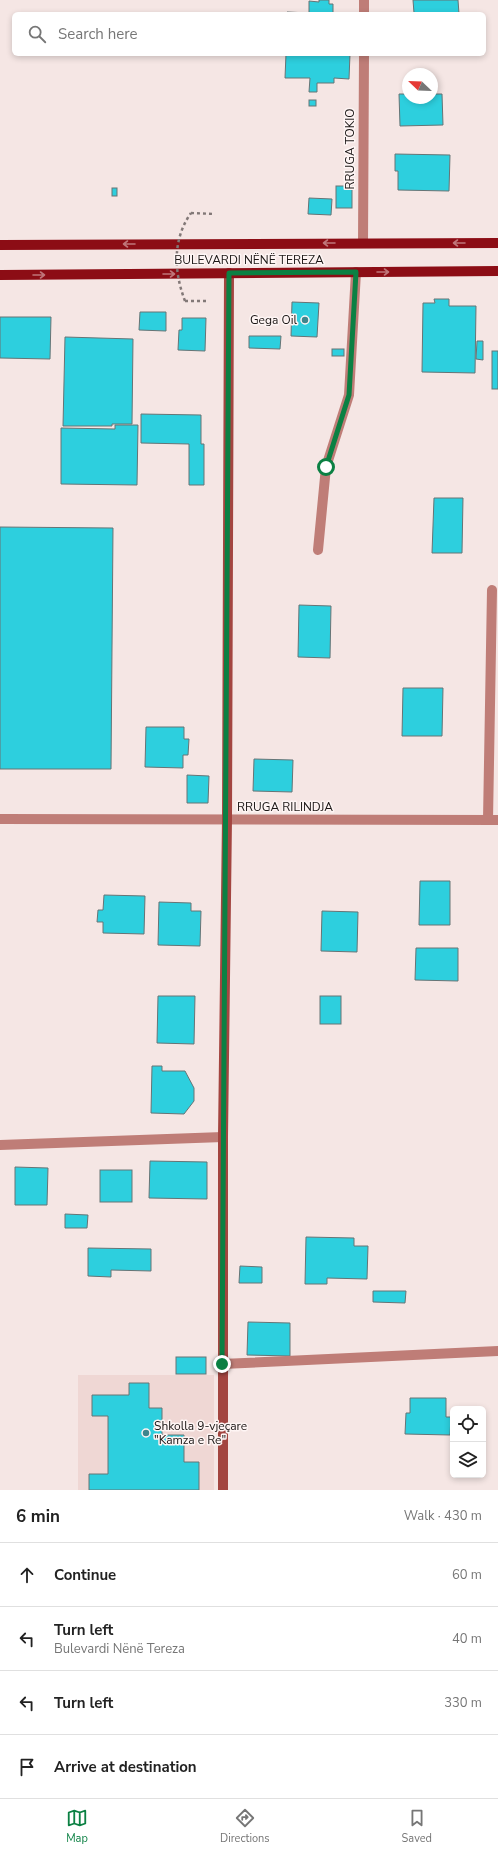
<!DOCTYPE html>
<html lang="en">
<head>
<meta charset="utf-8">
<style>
  body { margin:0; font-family:"Nunito Sans",sans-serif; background:#f2f2f2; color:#222 }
  .controls { position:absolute; right:12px; bottom:12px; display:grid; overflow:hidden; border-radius:6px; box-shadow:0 2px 6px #0003 }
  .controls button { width:36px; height:36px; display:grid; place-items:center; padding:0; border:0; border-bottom:1px solid #e0e0e0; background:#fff; color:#222; font:20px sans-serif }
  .compass { position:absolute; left:402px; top:68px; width:36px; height:36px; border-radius:50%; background:#fff; box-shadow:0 2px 6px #0003; rotate:293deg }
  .stop { position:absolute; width:12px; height:12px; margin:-9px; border:3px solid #0b8043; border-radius:50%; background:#fff }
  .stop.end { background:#0b8043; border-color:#fff; box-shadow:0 1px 4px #0008 }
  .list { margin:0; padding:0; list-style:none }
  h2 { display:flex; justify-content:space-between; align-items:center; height:52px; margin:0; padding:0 16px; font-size:17px }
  h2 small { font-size:13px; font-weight:400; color:#767676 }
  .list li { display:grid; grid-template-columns:26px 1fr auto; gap:12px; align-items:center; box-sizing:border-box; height:64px; padding:0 16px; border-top:1px solid #e0e0e0 }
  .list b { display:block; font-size:15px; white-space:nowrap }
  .list p { margin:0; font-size:13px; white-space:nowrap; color:#767676 }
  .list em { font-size:13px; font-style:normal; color:#767676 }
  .icon { flex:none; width:22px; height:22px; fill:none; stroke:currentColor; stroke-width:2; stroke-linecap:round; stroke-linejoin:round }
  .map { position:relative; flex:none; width:498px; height:1490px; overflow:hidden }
  .search { position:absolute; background:#fff; box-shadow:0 2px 6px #0003; left:12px; right:12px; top:12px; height:44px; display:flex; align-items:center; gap:10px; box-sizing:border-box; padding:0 14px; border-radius:6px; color:#767676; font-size:15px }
  .sheet { height:308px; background:#fff }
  nav { display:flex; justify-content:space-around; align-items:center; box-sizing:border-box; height:56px; border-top:1px solid #e0e0e0; background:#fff; font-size:11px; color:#767676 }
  nav a { display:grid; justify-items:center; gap:2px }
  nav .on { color:#0b8043 }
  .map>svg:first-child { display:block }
  .built { fill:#efd7d4 }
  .building { fill:#2dcfde; stroke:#667475 }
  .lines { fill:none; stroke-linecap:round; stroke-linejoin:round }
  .path { stroke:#827877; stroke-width:2.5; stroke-dasharray:3 3; stroke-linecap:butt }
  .lane { stroke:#bf7d77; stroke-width:10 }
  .street { stroke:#bf7d77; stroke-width:10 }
  .secondary { stroke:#a34540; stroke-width:10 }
  .primary { stroke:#8c0d15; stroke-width:10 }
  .path-bridge { stroke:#827877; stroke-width:2.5; stroke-dasharray:3 3; stroke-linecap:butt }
  .oneway { stroke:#bf7579 }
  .route { stroke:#0b8043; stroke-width:5 }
  .poi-dot { fill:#3e868d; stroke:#fef5f4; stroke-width:1.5 }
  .labels { text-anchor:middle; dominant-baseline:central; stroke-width:3; stroke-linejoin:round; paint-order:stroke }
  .street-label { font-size:12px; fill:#1a1514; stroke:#fef5f4 }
  .poi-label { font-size:12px; fill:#1a1514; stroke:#fef5f4; text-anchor:end }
</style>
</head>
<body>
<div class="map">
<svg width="498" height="1490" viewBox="0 0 498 1490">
  <rect width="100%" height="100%" fill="#f5e6e4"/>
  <!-- built -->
  <rect class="built" x="78" y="1375" width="136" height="115"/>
  <!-- building -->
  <g class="building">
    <polygon points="319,0 329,0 329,4 333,4 333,14 287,14 287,12 309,13 309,1 319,2"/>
    <polygon points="413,0 458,0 459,14 414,13"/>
    <polygon points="286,54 350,54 349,79 334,78 334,83 317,83 317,92 309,92 310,78 285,78"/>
    <polygon points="399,94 408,94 408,98 432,98 432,94 442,94 443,125 400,126"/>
    <rect x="309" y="100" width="7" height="6"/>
    <polygon points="395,154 450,155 449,191 398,190 398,171 395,171"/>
    <rect x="336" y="186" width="16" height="22"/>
    <rect x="112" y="188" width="5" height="8"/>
    <polygon points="309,198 332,199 331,215 308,214"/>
    <polygon points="434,299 449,299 449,306 476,306 475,373 422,372 423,303 435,303"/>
    <polygon points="292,302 319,303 317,337 291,336"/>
    <polygon points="140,312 166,312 166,331 139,330"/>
    <polygon points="0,317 51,317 50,359 0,358"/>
    <polygon points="182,318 206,318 205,351 178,350 179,330 182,330"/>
    <polygon points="249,336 281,336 280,349 249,348"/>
    <polygon points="65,337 133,339 132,424 112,424 112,426 63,426"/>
    <polygon points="477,341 483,341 483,360 476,359"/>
    <rect x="332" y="349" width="12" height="7"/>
    <rect x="492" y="351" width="6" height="38"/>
    <polygon points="141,414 201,415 201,444 204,444 204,485 189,485 189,444 141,443"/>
    <polygon points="115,425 138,425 137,485 61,484 61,428 115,429"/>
    <polygon points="434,498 463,498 462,553 432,553"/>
    <polygon points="0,527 113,528 111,769 0,769"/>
    <polygon points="299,605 331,606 330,658 298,657"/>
    <polygon points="403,688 443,688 442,736 402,736"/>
    <polygon points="146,727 184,727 184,739 189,739 188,755 183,755 183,768 145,767"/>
    <polygon points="254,759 293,760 292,792 253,791"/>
    <polygon points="187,775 209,776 208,803 187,803"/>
    <polygon points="420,881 450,881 450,925 419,925"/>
    <polygon points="104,895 145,896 144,934 103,933 103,922 97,922 98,910 103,910"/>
    <polygon points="159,902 191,903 191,911 201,911 200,946 158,945"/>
    <polygon points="322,911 358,912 357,952 321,951"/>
    <polygon points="416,948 458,948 458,981 415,980"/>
    <polygon points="158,996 195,996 194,1044 157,1043"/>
    <rect x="320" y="996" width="21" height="28"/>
    <polygon points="152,1066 162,1066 162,1071 185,1071 194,1088 194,1101 184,1114 151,1113"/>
    <polygon points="150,1161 207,1162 207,1199 149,1198"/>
    <polygon points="15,1167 48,1168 47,1205 15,1205"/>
    <rect x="100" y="1170" width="32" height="32"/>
    <polygon points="65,1214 88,1215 87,1228 65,1228"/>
    <polygon points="306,1237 354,1238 354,1246 368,1246 367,1279 327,1278 327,1284 305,1284"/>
    <polygon points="88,1248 151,1249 151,1271 111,1270 111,1277 88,1276"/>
    <polygon points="240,1266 262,1267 262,1283 239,1283"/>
    <polygon points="373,1291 406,1291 405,1303 373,1302"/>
    <polygon points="248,1322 290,1323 290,1356 247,1355"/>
    <rect x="176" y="1357" width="30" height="17"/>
    <polygon points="129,1383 149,1383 149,1408 162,1408 162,1435 184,1435 184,1462 199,1462 199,1490 89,1490 89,1474 108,1474 108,1416 92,1416 92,1395 129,1395"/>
    <polygon points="410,1398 446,1398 446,1417 451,1417 450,1435 405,1434 406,1413 410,1413"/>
  </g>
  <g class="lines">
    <!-- path -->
    <g class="path">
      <polyline points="191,213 215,214"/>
      <polyline points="185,301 208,301"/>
    </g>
    <!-- lane -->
    <g class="lane">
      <polyline points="318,550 326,467 349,395 356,272"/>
      <polyline points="488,820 492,590"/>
    </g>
    <!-- street -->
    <g class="street">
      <polyline points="364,14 364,0"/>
      <polyline points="363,243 364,54"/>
      <polyline points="0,819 498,820"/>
      <polyline points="0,1145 223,1137"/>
      <polyline points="222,1364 498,1351"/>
    </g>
    <!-- secondary -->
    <polyline class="secondary" points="223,1490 223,1137 227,819 229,273"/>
    <!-- primary -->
    <g class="primary">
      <polyline points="0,245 498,243"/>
      <polyline points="0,275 498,271"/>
    </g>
    <!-- path-bridge -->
    <path class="path-bridge" d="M185 301C174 272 172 240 191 213"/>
  </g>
  <!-- one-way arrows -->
  <defs><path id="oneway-shaft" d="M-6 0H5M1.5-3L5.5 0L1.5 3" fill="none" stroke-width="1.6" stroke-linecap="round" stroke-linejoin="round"/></defs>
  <g class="oneway">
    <use href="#oneway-shaft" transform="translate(329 243) rotate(180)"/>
    <use href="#oneway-shaft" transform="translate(459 243) rotate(180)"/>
    <use href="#oneway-shaft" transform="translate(129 244) rotate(180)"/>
    <use href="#oneway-shaft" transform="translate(383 272)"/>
    <use href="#oneway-shaft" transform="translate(169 274)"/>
    <use href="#oneway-shaft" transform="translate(39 275)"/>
  </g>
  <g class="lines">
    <!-- route -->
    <polyline class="route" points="222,1364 229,273 356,272 349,395 326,467"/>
  </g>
  <!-- markers -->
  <g class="poi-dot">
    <circle cx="305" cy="320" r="4"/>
    <circle cx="146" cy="1433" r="4"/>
  </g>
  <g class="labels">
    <!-- street labels -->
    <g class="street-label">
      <text transform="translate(350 149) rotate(-90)">RRUGA TOKIO</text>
      <text x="249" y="260">BULEVARDI NËNË TEREZA</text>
      <text x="285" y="807">RRUGA RILINDJA</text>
    </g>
    <!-- poi labels -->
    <g class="poi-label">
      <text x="297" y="320">Gega Oil</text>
      <text x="154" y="1426" text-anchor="start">Shkolla 9-vjeçare<tspan x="154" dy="14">"Kamza e Re"</tspan></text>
    </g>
  </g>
</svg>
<div class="controls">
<button><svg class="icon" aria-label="locate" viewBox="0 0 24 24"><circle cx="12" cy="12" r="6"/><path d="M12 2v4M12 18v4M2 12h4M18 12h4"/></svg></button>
<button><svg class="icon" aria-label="layers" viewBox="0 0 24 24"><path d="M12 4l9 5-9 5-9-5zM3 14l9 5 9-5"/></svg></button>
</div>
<svg class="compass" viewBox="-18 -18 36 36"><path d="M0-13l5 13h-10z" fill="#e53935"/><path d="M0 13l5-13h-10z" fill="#767676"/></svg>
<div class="stop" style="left:326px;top:467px"></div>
<div class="stop end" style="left:222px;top:1364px"></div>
<div class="search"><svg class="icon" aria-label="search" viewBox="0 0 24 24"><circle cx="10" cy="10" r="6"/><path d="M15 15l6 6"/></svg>Search here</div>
</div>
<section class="sheet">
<h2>6 min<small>Walk · 430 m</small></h2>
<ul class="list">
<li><svg class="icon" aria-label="ahead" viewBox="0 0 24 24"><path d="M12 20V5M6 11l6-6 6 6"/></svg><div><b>Continue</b></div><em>60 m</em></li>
<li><svg class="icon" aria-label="left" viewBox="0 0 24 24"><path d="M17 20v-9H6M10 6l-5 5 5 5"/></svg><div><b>Turn left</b><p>Bulevardi Nënë Tereza</p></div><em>40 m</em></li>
<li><svg class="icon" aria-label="left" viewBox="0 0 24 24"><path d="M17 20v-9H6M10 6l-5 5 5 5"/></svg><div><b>Turn left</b></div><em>330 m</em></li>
<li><svg class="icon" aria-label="arrive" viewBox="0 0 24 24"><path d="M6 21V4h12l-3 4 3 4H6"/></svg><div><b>Arrive at destination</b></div></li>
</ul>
</section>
<nav>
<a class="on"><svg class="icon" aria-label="map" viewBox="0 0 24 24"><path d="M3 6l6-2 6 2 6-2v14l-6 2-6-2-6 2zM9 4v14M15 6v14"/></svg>Map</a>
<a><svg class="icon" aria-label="directions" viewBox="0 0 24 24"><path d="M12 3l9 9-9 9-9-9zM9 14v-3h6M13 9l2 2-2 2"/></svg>Directions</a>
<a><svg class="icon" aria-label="saved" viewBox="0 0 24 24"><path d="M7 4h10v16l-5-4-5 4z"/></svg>Saved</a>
</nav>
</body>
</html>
